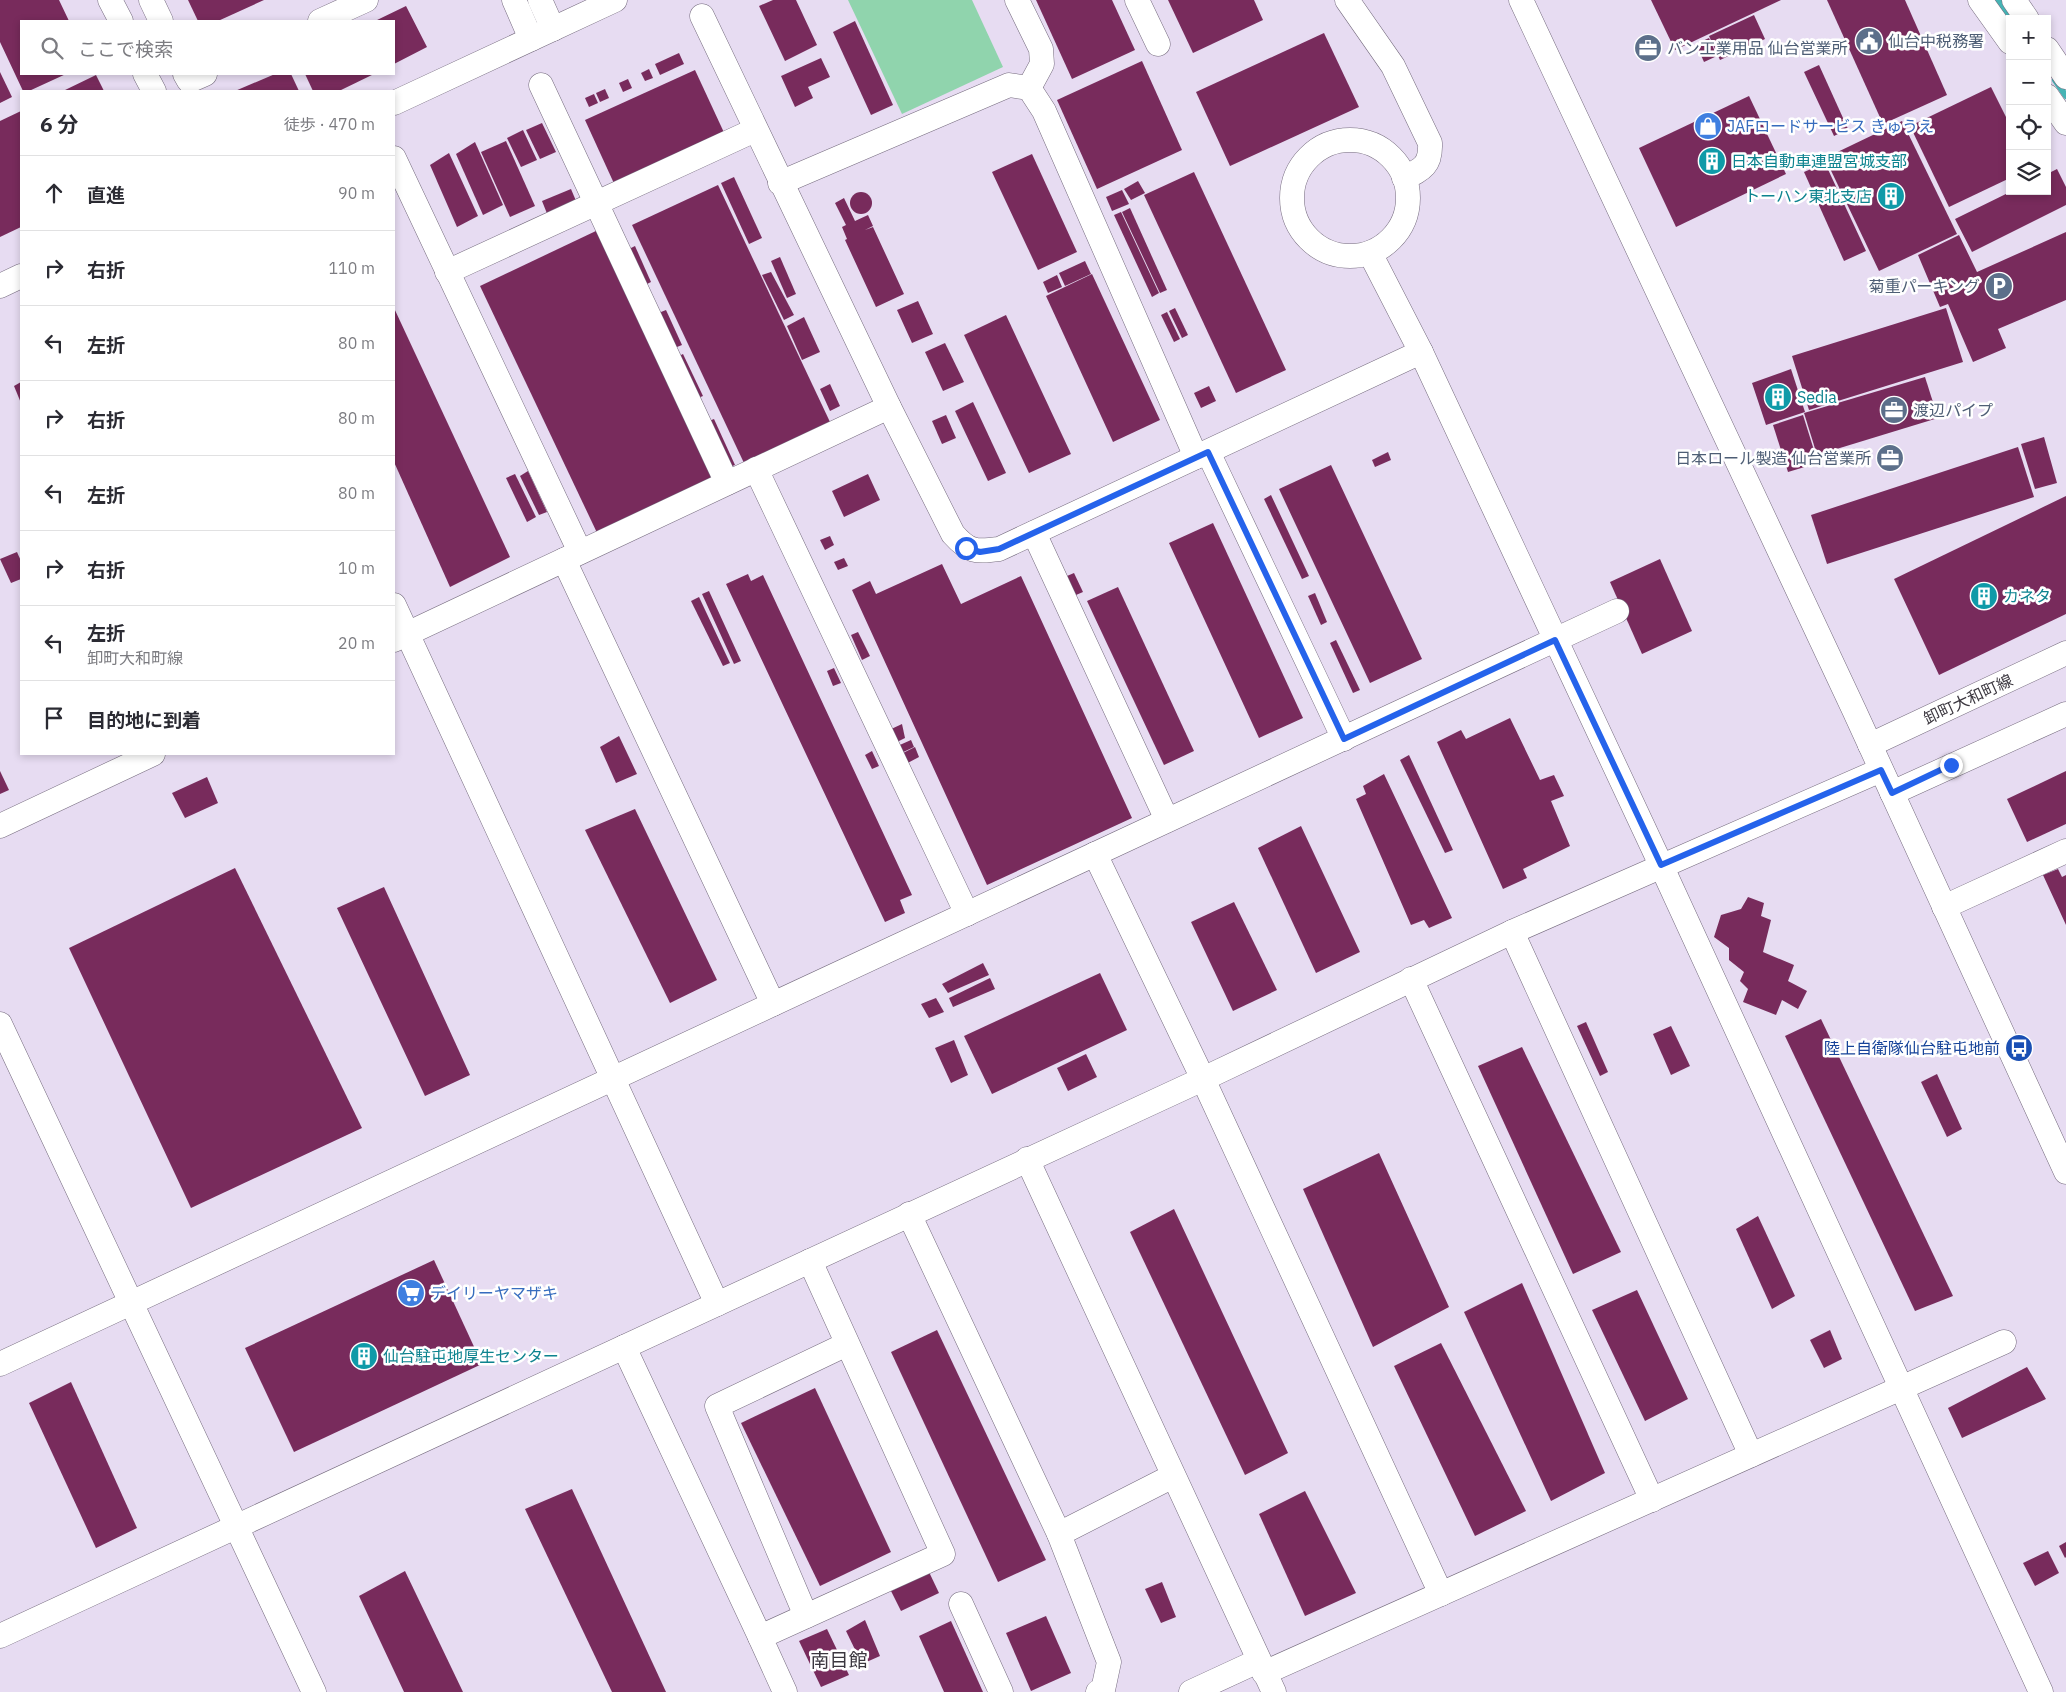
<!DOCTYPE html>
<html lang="ja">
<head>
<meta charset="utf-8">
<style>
  body { margin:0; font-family:"IBM Plex Sans","Noto Sans JP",sans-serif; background:#f7f7f7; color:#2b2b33 }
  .controls { position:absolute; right:15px; top:15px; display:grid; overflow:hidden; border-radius:0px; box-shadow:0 2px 8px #0003 }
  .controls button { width:45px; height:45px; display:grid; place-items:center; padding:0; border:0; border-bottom:1px solid #e1e1e2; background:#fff; color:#2b2b33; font:25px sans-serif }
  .stop { position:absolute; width:15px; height:15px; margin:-11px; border:4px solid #2563eb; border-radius:50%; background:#fff }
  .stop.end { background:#2563eb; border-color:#fff; box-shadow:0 1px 5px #0008 }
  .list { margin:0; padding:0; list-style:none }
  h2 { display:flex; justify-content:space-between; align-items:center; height:65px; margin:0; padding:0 20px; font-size:21px }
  h2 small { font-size:16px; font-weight:400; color:#7c7c81 }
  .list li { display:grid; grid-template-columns:32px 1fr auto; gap:15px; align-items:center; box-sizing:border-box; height:75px; padding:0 20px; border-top:1px solid #e1e1e2 }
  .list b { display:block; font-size:19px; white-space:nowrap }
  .list p { margin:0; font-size:16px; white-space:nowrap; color:#7c7c81 }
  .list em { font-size:16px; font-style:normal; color:#7c7c81 }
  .icon { flex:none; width:28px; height:28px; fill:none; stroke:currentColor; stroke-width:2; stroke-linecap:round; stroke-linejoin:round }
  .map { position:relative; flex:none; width:2066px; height:1692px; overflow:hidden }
  .search { position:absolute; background:#fff; box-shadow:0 2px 8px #0003; left:20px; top:20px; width:375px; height:55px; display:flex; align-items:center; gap:12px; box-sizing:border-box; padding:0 18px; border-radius:0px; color:#7c7c81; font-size:19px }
  .panel { position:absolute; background:#fff; box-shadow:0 2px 8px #0003; left:20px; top:90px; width:375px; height:665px; border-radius:0px }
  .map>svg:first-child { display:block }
  .green { fill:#90d4ad }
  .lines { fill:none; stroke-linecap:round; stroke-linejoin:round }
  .stream { stroke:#46b3b4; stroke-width:6 }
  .building { fill:#782b5c }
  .minor-casing { stroke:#756b7e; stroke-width:25 }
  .minor { stroke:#fff; stroke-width:24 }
  .route { stroke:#2563eb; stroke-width:6 }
  .labels { text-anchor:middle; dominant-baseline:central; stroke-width:5; stroke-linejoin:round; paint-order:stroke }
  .service-label { font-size:16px; fill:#4e5e75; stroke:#fff; text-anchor:start }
  .shop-label { font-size:16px; fill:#366cbe; stroke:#fff; text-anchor:start }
  .culture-label { font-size:16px; fill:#0d838f; stroke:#fff; text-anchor:start }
  .street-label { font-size:16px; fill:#3b373f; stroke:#fff }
  .transit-label { font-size:16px; fill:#164399; stroke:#fff; text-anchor:end }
  .quarter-label { font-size:19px; fill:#3b373f; stroke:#fff }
</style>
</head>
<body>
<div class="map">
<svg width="2066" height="1692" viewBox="0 0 2066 1692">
  <rect width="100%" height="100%" fill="#e7dcf2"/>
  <!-- green -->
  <polygon class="green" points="848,0 972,0 1003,67 902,114"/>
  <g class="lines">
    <!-- stream -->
    <g class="stream">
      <polyline points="1998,0 2011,19"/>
      <polyline points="2055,80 2066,96"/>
    </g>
  </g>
  <!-- building -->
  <g class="building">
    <polygon points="0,0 59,0 69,21 21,21 21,74 66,74 29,91 23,91 0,42"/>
    <polygon points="188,0 264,0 218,21 198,21"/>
    <polygon points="773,0 796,0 817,45 785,61 759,6"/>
    <polygon points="1036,0 1112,0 1135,50 1072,79"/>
    <polygon points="1168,0 1254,0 1263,20 1193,53"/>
    <polygon points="1651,0 1781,0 1675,50"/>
    <polygon points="1827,0 1905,0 1947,95 1883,124"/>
    <polygon points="406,6 427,47 394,64 394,21 375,21"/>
    <polygon points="1754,15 1765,39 1720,60 1709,36"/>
    <polygon points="855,21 893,105 871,115 833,32"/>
    <polygon points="1324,33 1359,107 1230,166 1196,92"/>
    <polygon points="1709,38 1717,56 1704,62 1696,44"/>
    <polygon points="679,53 684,64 660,75 655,64"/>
    <polygon points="821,58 830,77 808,87 813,98 795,107 781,76"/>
    <polygon points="1142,61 1182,150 1097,189 1057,100"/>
    <polygon points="1819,65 1848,129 1834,136 1804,72"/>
    <polygon points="649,69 653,78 645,81 641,73"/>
    <polygon points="695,70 727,139 617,190 585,120"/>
    <polygon points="0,72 12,97 0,103"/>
    <polygon points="275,74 291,74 299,91 235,91"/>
    <polygon points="305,74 374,74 339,91 313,91"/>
    <polygon points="96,75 104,91 63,91"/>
    <polygon points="628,79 632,88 623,92 619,83"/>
    <polygon points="1991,87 2010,125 2010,178 1949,207 1910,126"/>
    <polygon points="605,89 609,98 600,102 596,93"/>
    <polygon points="594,94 598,103 589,107 585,98"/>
    <polygon points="1749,96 1786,174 1676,227 1639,148"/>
    <polygon points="21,111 21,227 0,237 0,121"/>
    <polygon points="1902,121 1957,234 1879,271 1825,158"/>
    <polygon points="542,123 556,152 540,159 526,130"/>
    <polygon points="523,130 537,160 521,167 507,138"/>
    <polygon points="506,141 535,206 510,217 481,152"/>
    <polygon points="475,142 503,205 483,215 456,154"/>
    <polygon points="449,153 478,216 457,227 430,165"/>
    <polygon points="1032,154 1077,252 1038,270 992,172"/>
    <polygon points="1825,163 1866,251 1844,261 1804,172"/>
    <polygon points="2057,169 2066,187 2066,205 1972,252 1955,219 2012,191 2047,191 2047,174"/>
    <polygon points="1194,172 1286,370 1236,393 1144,195"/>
    <polygon points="734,177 762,238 749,244 721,183"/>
    <polygon points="1138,181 1145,193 1131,200 1124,189"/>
    <polygon points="718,185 830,422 744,463 632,225"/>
    <polygon points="571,189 579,208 550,221 542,201"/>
    <polygon points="1122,190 1129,204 1112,211 1106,197"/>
    <circle cx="861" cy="203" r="11"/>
    <polygon points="844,198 855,221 868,215 873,226 865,230 873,227 904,294 876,307 845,240 847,239 842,227 846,225 835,203"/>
    <polygon points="1130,208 1167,290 1160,293 1122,212"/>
    <polygon points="1121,212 1159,293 1152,297 1114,215"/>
    <polygon points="598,230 716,481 599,537 480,286"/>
    <polygon points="2066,232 2066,300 1998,329 2006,348 1973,362 1948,304 1940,307 1918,255 1959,235 1977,272"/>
    <polygon points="635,246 651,282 643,286 627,250"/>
    <polygon points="780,257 796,294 787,298 771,261"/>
    <polygon points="1085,261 1091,274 1065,286 1059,273"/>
    <polygon points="771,272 794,315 784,320 762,275"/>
    <polygon points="1092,274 1160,420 1113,442 1046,296"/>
    <polygon points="1057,275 1062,287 1048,293 1043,282"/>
    <polygon points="918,301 933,334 912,343 897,310"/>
    <polygon points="394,308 510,557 450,587 394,462"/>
    <polygon points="1175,308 1188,335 1182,338 1169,311"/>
    <polygon points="1946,308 1963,362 1809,410 1792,356"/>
    <polygon points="666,310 682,345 672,349 656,314"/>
    <polygon points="1167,312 1180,339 1174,342 1161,315"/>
    <polygon points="1006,315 1071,454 1029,473 964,335"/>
    <polygon points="804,317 820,352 802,360 787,326"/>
    <polygon points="945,343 964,382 943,391 925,352"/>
    <polygon points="683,354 703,396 693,400 673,359"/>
    <polygon points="1791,369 1805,412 1766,425 1752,383"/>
    <polygon points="1925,377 1938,418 1817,455 1804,413"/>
    <polygon points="21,382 21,403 14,386"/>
    <polygon points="830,384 840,406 830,411 820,389"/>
    <polygon points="1209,386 1216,401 1201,408 1194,393"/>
    <polygon points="973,402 1006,473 988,481 955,411"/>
    <polygon points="946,415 956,438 942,444 932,421"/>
    <polygon points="1803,415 1818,463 1788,472 1773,425"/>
    <polygon points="714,419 735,465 727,468 706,422"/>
    <polygon points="2044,437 2057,483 2035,489 2021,444"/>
    <polygon points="2018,447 2034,497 1827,564 1811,515"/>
    <polygon points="1388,452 1391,460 1375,467 1372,460"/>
    <polygon points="1331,465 1422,659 1370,683 1279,489"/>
    <polygon points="528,471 547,512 539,515 520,476"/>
    <polygon points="515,474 536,517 527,522 506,478"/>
    <polygon points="868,474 880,500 844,517 832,491"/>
    <polygon points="1271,495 1309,576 1302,579 1264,499"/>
    <polygon points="2066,496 2066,614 1939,675 1894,579"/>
    <polygon points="1213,523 1303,718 1259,738 1169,543"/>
    <polygon points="830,536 834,545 825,550 820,540"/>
    <polygon points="17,552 21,561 21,579 11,583 0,559"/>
    <polygon points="844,558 848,566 838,570 834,562"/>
    <polygon points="1660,559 1692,631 1642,654 1610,582"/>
    <polygon points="942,564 961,604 1021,576 1132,818 987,885 852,590 870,581 876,594"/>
    <polygon points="1074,573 1083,592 1076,595 1067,576"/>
    <polygon points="748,574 751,581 763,575 912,895 900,900 905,913 885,922 726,584"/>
    <polygon points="1118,587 1194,751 1164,765 1087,601"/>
    <polygon points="709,591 741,661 734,664 702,594"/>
    <polygon points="1315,593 1327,622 1321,625 1308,596"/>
    <polygon points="699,597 730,663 723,666 691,601"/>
    <polygon points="858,632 870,656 862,660 851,635"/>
    <polygon points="1336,640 1360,690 1353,693 1330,643"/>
    <polygon points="834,668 841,683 833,686 827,671"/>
    <polygon points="1510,718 1540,780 1554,775 1564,796 1551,801 1570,846 1523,869 1527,878 1503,889 1437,742 1461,730 1466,739"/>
    <polygon points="902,724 905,738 889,746 887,731"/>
    <polygon points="619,736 637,774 616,783 600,747"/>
    <polygon points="911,740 914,747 897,755 893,748"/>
    <polygon points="915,747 919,757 902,766 897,756"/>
    <polygon points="872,751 879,766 872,769 865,755"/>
    <polygon points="1409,755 1453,850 1445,853 1400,760"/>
    <polygon points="0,771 9,790 0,794"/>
    <polygon points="2066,771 2066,824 2027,842 2007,799"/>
    <polygon points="1384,774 1452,918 1429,928 1424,920 1411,925 1356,799 1366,794 1363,786"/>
    <polygon points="207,777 218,803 185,818 172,793"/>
    <polygon points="635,809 717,980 670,1003 585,830"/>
    <polygon points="1301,826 1360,952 1316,973 1258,848"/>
    <polygon points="235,868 362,1128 191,1208 69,948"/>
    <polygon points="2058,869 2062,877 2066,875 2066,925 2043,875"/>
    <polygon points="384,887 470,1075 425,1096 337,908"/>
    <polygon points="1748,897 1764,903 1761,916 1771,920 1763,952 1794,965 1788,981 1807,991 1798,1009 1782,1000 1776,1015 1743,1002 1748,989 1740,981 1744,972 1729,960 1729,948 1714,937 1721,915 1741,909"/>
    <polygon points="1234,902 1277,990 1233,1011 1191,922"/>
    <polygon points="983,963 989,975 948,993 942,984"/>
    <polygon points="1100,973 1127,1030 992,1094 964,1036"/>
    <polygon points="990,978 995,989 953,1007 949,998"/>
    <polygon points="936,998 944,1012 929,1018 921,1004"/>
    <polygon points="1821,1019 1953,1296 1915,1311 1785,1036"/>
    <polygon points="1586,1022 1608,1072 1600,1076 1577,1026"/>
    <polygon points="1671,1026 1690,1066 1671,1075 1653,1034"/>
    <polygon points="954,1040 968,1075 951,1083 935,1048"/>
    <polygon points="1522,1047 1621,1252 1573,1274 1478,1066"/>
    <polygon points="1086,1054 1097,1077 1068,1091 1057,1068"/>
    <polygon points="1937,1074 1962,1129 1947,1137 1921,1082"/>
    <polygon points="1379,1153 1449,1307 1373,1347 1303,1189"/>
    <polygon points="1174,1209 1288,1453 1245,1475 1130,1232"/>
    <polygon points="1758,1216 1795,1296 1772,1309 1736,1229"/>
    <polygon points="434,1260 482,1364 294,1452 245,1348"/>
    <polygon points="1522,1283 1605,1473 1551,1501 1464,1312"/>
    <polygon points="1637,1290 1688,1399 1645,1421 1592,1310"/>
    <polygon points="937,1330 1046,1560 998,1582 891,1352"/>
    <polygon points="1830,1330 1842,1359 1824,1368 1810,1340"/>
    <polygon points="1441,1343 1526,1511 1475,1536 1394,1366"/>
    <polygon points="2027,1367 2046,1399 1962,1438 1948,1408"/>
    <polygon points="71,1382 137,1528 96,1548 29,1403"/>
    <polygon points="815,1388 891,1552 820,1586 741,1423"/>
    <polygon points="572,1489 666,1692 612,1692 525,1509"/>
    <polygon points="1305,1491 1356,1593 1305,1616 1259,1514"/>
    <polygon points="2066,1542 2066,1557 2065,1558 2059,1546"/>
    <polygon points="2048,1551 2059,1573 2035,1586 2023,1563"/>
    <polygon points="405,1571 463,1692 404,1692 359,1596"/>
    <polygon points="929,1572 939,1593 901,1611 891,1591"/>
    <polygon points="1162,1582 1176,1617 1161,1623 1145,1589"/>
    <polygon points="1046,1616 1071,1673 1031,1691 1006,1633"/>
    <polygon points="865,1620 880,1656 862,1664 846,1631"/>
    <polygon points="951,1621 983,1692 944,1692 919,1636"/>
    <polygon points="827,1629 849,1675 821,1687 799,1641"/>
  </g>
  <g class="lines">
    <!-- minor casing -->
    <g class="minor-casing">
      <g id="minor">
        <polyline points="110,0 121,21"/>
        <polyline points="151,0 161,21"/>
        <polyline points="514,0 531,39"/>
        <polyline points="540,0 553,29"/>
        <polyline points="1017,0 1041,49 1042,64 1029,88"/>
        <polyline points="1137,0 1158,44"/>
        <path d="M1347 0 1393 66 1430 143C1431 165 1423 169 1404 178"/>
        <polyline points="1521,0 1854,710 2066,1172"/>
        <polyline points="1980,0 2010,42"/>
        <polyline points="2014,0 2027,19"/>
        <path d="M702 16 889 407 953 534C969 552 975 552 999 549L1421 352"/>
        <polyline points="320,21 366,0"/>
        <polyline points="2047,49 2066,77"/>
        <polyline points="145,74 154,91"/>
        <polyline points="185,74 189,81 205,74"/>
        <polyline points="541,85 727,483"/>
        <polyline points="2047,96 2066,123"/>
        <polyline points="394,103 615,0"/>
        <circle cx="1350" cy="198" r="58"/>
        <polyline points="394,158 580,552"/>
        <polyline points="780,183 1009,85 1029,88 1044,111 1196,457"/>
        <polyline points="1370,253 1421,352 1661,865 2041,1692"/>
        <polyline points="447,272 755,130"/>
        <polyline points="0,286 21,276"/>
        <polyline points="1208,452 1344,739"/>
        <polyline points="756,469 967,914"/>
        <polyline points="1034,533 1167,820"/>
        <polyline points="564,560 773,1004"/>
        <polyline points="394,605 717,1304"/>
        <polyline points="394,640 889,407"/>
        <polyline points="1870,745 2066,653"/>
        <polyline points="1892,793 2066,714"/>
        <polyline points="0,826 153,754"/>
        <polyline points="1095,854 1203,1079 1441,1594"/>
        <polyline points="1944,907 2066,851"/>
        <polyline points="1512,932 1751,1455"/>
        <polyline points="1411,979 1652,1500"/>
        <polyline points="0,1024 314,1692"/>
        <polyline points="1027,1159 1274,1692"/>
        <polyline points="909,1214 1059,1534"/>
        <polyline points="624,1347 760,1637"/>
        <polyline points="0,1364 1617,611"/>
        <polyline points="961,1604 1001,1692"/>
        <polyline points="806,1616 717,1406 847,1344"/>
        <polyline points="0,1636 1203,1079 1512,932 1881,770"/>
        <polyline points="1264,1673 2004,1342"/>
        <polyline points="785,1692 760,1637 943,1554 810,1261"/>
        <polyline points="1098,1692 1103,1690 1109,1662 1059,1534 1173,1476"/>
        <polyline points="1191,1692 1258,1661"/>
      </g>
    </g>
    <!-- minor -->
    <use href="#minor" class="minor"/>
  </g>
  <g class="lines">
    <!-- route -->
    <polyline class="route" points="966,548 980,552 999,549 1208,452 1344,739 1555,640 1661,865 1881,770 1892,793 1951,765"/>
  </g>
  <!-- icons -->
  <defs>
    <g id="civic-disc" transform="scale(1.4375)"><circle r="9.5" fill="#5c6f8a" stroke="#fff"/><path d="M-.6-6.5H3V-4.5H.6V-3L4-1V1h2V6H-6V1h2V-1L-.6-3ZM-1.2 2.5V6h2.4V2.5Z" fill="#fff"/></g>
    <g id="office-disc" transform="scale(1.4375)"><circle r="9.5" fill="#5c6f8a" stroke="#fff"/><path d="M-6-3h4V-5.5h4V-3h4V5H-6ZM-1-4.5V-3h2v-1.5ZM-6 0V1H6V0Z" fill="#fff"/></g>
    <g id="shop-disc" transform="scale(1.4375)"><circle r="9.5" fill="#3f7fe0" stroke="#fff"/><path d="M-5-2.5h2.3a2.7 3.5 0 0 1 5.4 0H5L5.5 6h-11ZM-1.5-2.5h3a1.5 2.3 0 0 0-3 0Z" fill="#fff"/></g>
    <g id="building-disc" transform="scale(1.4375)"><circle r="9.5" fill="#0f9aa8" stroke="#fff"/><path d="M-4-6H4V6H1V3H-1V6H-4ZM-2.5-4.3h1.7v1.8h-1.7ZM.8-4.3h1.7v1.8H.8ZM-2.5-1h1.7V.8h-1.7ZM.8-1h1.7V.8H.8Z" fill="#fff"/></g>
    <g id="parking-disc" transform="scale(1.4375)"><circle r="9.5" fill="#5c6f8a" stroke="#fff"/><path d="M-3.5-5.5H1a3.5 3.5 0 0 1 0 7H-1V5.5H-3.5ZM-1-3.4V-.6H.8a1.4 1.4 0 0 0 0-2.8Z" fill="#fff"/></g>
    <g id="bus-disc" transform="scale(1.4375)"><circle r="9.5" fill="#1a4fb4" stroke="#fff"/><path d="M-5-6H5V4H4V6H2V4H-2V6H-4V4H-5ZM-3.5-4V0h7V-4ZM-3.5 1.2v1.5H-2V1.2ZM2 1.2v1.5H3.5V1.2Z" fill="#fff"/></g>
    <g id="supermarket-disc" transform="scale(1.4375)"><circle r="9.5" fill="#3f7fe0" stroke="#fff"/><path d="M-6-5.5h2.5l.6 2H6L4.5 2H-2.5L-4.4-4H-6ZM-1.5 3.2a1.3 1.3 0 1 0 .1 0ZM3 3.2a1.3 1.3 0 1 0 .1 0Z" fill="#fff"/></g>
  </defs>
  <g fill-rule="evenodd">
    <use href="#civic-disc" x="1869" y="41"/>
    <use href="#office-disc" x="1648" y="48"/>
    <use href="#shop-disc" x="1708" y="126"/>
    <use href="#building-disc" x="1712" y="161"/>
    <use href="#building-disc" x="1891" y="196"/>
    <use href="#parking-disc" x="1999" y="286"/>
    <use href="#building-disc" x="1778" y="397"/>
    <use href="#office-disc" x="1894" y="410"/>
    <use href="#office-disc" x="1890" y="458"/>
    <use href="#building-disc" x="1984" y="596"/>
    <use href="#bus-disc" x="2019" y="1048"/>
    <use href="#supermarket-disc" x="411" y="1293"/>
    <use href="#building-disc" x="364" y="1356"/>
  </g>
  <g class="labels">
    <!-- service labels -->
    <g class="service-label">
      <text x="1888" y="41">仙台中税務署</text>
      <text x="1667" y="48">バン工業用品 仙台営業所</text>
      <text x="1980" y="286" text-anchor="end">菊重パーキング</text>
      <text x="1913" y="410">渡辺パイプ</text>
      <text x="1871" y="458" text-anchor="end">日本ロール製造 仙台営業所</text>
    </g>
    <!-- shop labels -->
    <g class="shop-label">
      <text x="1727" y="126">JAFロードサービス きゅうえ</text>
      <text x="430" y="1293">デイリーヤマザキ</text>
    </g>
    <!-- culture labels -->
    <g class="culture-label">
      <text x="1731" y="161">日本自動車連盟宮城支部</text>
      <text x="1872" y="196" text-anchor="end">トーハン東北支店</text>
      <text x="1797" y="397">Sedia</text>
      <text x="2003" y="596">カネタ</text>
      <text x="383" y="1356">仙台駐屯地厚生センター</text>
    </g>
    <!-- street labels -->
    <g class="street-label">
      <text transform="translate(1968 699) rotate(-25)">卸町大和町線</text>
    </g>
    <!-- transit labels -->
    <g class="transit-label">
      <text x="2000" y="1048">陸上自衛隊仙台駐屯地前</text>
    </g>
    <!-- quarter labels -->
    <g class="quarter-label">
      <text x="839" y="1660">南目館</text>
    </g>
  </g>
</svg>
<div class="controls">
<button>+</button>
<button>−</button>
<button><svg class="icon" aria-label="locate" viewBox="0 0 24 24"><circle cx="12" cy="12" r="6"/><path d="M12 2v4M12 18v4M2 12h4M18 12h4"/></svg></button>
<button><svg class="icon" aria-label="layers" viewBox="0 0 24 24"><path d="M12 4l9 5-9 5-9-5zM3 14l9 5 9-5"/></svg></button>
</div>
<div class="stop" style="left:966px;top:548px"></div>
<div class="stop end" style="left:1951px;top:765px"></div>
<div class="search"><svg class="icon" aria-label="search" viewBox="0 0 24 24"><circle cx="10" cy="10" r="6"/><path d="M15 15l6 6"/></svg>ここで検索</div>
<section class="panel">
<h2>6 分<small>徒歩 · 470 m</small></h2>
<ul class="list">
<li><svg class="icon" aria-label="ahead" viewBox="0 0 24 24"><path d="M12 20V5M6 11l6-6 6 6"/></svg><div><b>直進</b></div><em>90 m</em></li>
<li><svg class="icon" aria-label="right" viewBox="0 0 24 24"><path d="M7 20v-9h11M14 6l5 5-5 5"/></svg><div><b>右折</b></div><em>110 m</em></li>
<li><svg class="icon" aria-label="left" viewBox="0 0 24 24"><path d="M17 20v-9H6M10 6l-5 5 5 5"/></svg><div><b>左折</b></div><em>80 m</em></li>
<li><svg class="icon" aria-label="right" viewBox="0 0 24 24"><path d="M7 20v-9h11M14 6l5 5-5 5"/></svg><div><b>右折</b></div><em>80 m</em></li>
<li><svg class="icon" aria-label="left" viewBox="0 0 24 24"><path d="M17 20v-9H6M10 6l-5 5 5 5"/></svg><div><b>左折</b></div><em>80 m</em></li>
<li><svg class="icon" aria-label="right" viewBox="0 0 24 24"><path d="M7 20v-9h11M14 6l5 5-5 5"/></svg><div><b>右折</b></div><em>10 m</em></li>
<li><svg class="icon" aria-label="left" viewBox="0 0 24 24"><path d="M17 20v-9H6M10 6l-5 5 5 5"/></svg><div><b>左折</b><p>卸町大和町線</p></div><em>20 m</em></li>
<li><svg class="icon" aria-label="arrive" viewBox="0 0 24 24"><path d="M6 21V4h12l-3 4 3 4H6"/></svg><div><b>目的地に到着</b></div></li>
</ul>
</section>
</div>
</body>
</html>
